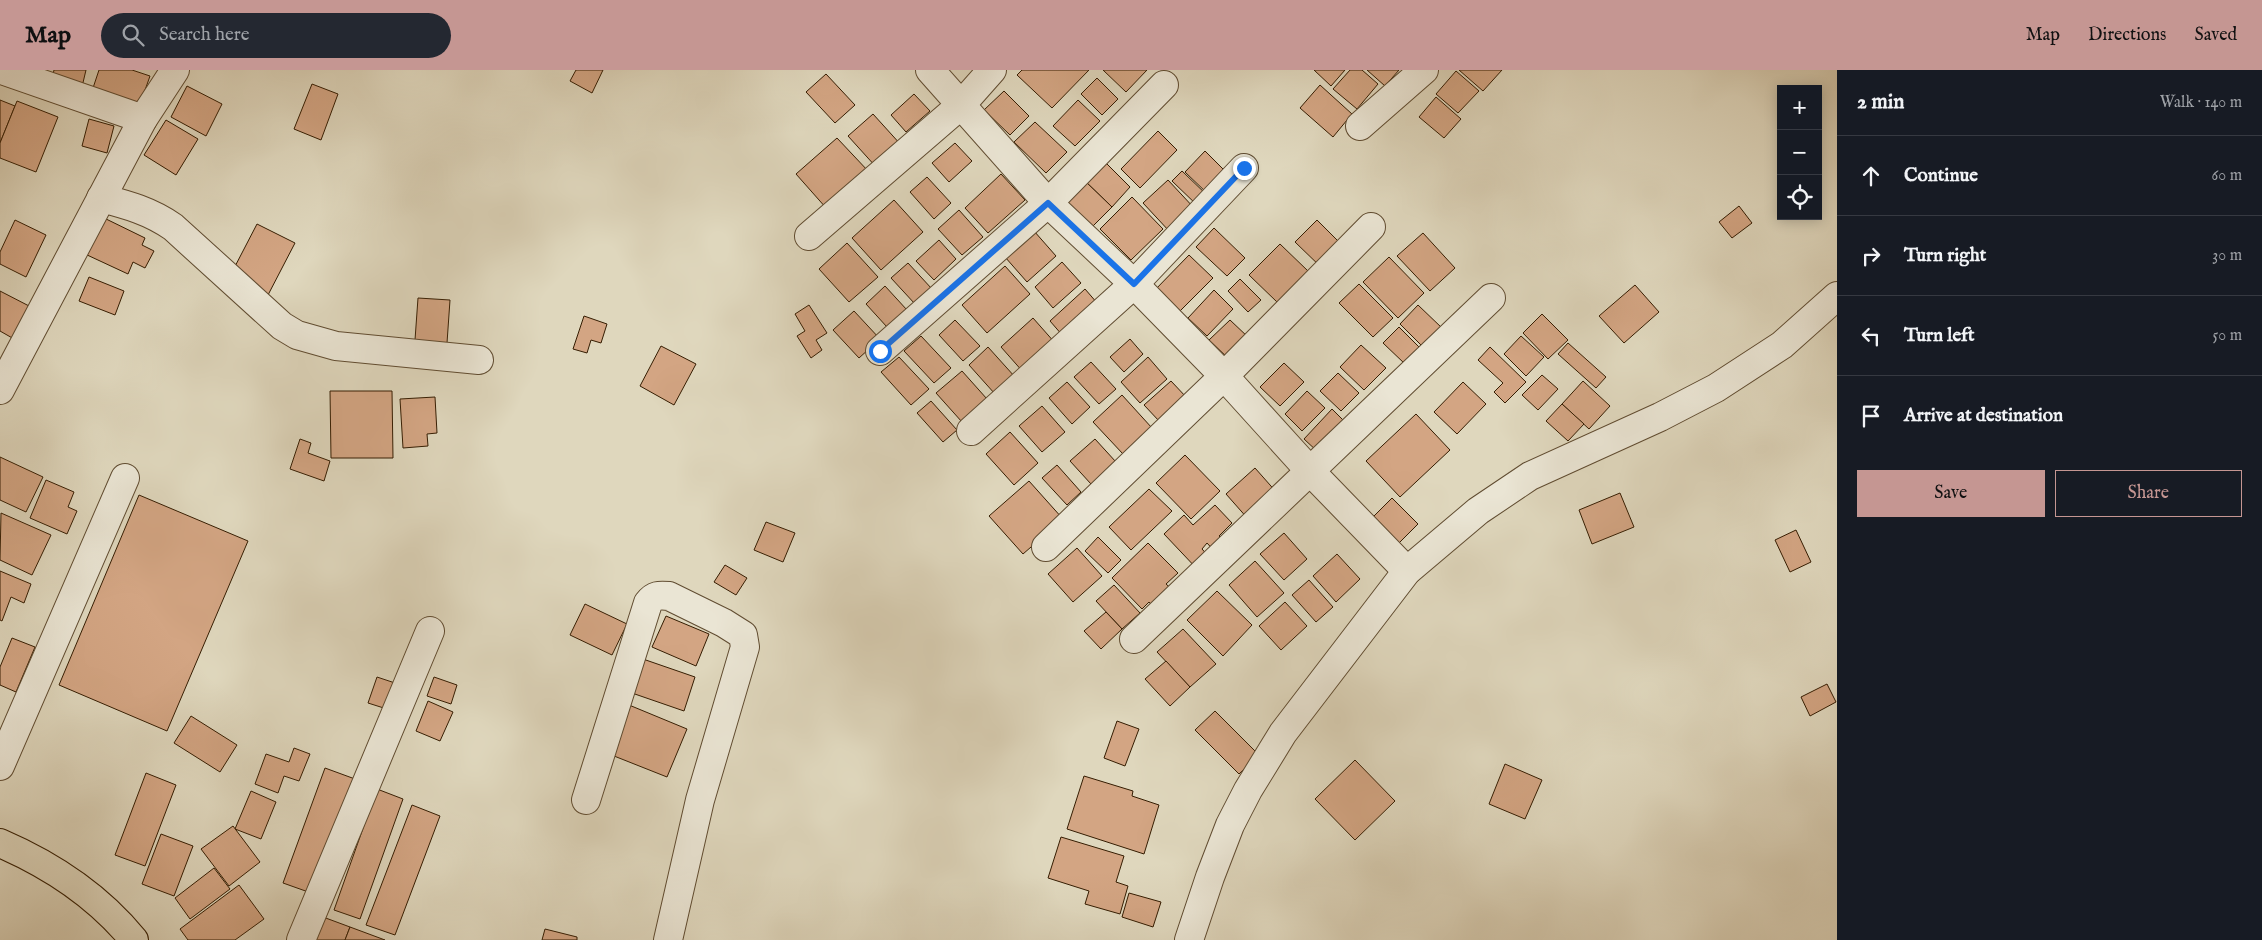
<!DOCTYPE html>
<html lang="en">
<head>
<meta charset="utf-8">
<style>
  body { margin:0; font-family:"IM FELL English",serif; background:#242831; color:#f1f3f6 }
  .controls { position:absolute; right:15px; top:15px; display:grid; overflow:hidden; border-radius:0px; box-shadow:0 2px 12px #0003 }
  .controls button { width:45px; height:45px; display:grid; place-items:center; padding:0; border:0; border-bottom:1px solid #363941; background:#171b24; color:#f1f3f6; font:25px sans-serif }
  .stop { position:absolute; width:15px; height:15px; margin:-11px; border:4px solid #1a73e8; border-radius:50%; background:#fff }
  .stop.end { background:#1a73e8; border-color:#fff; box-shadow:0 1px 5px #0008 }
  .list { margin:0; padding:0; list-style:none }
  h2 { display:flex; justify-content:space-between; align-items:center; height:65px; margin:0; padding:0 20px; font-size:21px }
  h2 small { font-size:16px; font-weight:400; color:#9ea1a6 }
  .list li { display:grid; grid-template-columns:32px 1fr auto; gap:15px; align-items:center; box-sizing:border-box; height:80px; padding:0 20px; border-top:1px solid #363941 }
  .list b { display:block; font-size:19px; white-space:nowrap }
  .list em { font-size:16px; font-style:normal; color:#9ea1a6 }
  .actions { display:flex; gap:10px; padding:15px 20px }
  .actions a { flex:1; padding:11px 0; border:1px solid #c59692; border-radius:0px; text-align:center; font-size:18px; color:#c59692 }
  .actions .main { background:#c59692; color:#111 }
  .icon { flex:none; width:28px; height:28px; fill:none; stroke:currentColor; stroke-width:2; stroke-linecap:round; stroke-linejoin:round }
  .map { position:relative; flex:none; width:1837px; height:870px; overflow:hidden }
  header { display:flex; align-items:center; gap:30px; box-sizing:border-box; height:70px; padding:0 25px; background:#c59692; color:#111 }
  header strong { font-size:24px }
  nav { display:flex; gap:28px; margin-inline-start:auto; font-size:18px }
  .search { width:350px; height:45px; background:#242831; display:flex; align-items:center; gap:12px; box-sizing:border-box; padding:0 18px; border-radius:28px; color:#9ea1a6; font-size:19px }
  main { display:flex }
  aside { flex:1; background:#171b24 }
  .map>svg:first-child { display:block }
  .building { fill:#d3a583; stroke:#351d02 }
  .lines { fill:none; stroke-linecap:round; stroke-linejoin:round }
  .minor-casing { stroke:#604c31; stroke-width:30 }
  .highway-casing { stroke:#351d02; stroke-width:30 }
  .minor { stroke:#eae5d4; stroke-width:28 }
  .highway { stroke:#dfd7bd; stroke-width:28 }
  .route { stroke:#1a73e8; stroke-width:6 }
</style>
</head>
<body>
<header>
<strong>Map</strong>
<div class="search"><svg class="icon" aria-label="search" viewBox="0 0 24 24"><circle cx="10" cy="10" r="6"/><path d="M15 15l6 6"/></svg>Search here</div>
<nav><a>Map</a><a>Directions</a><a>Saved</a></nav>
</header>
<main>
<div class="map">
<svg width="1837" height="870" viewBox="0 0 1837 870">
  <rect width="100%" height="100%" fill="#dfd7bd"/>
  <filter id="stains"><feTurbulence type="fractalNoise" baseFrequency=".004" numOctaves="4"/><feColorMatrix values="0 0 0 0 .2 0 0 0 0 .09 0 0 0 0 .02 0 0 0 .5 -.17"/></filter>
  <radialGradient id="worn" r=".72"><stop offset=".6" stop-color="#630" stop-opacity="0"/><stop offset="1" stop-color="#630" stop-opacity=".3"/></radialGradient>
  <!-- building -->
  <g class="building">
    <polygon points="54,0 86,0 81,21 51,13"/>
    <polygon points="99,0 132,0 150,6 138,40 91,24"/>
    <polygon points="576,0 603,0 592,23 570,11"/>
    <polygon points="1022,0 1089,0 1052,38 1017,5"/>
    <polygon points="1103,0 1147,0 1126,22"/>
    <polygon points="1314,0 1345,0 1331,16"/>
    <polygon points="1350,0 1362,0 1378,14 1357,39 1333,19"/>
    <polygon points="1367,0 1399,0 1385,16"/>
    <polygon points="1459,0 1502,0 1483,21"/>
    <polygon points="1456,1 1479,21 1458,43 1436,24"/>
    <polygon points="826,4 855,35 835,53 806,22"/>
    <polygon points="1097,8 1118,29 1102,45 1081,24"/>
    <polygon points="312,14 338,24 321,70 294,59"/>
    <polygon points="1320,15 1352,44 1333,67 1300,38"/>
    <polygon points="187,16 222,34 206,66 171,47"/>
    <polygon points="1004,21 1029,46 1010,65 984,40"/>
    <polygon points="914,24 930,41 906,62 891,45"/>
    <polygon points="1436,27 1461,49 1444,68 1419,47"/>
    <polygon points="0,30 15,36 0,73"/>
    <polygon points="1078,30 1100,51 1075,76 1053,56"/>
    <polygon points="17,31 58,47 36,102 0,88 0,73"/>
    <polygon points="873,44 902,76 877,98 848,66"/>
    <polygon points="89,49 114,56 107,83 82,76"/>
    <polygon points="166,50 198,69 176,105 144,85"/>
    <polygon points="1035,52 1067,82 1046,103 1014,72"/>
    <polygon points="1158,61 1177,80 1140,118 1121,99"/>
    <polygon points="837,68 869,102 827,139 796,104"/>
    <polygon points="955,73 972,91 949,112 932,93"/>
    <polygon points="1205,81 1229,105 1209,125 1185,102"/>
    <polygon points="1104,91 1130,117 1112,137 1085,111"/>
    <polygon points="1182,101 1209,127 1199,137 1172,111"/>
    <polygon points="1001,104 1025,130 988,163 965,138"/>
    <polygon points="927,107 951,133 934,149 910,122"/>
    <polygon points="1168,110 1195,139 1170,162 1143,133"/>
    <polygon points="1085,111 1112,137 1091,158 1064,132"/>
    <polygon points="1132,127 1163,159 1131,190 1100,159"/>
    <polygon points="894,130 923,162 881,200 852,168"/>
    <polygon points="1739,136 1752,153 1732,168 1719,152"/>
    <polygon points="959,140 983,167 962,185 938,159"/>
    <polygon points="102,147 145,168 142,175 154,181 145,198 133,192 128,204 85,184"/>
    <polygon points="15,150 46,165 26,207 0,194 0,182"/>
    <polygon points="1317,150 1345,178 1324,200 1295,172"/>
    <polygon points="257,154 295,173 268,225 230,206"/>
    <polygon points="1214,158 1245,188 1227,206 1196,177"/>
    <polygon points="1034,161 1056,186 1027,212 1005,187"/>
    <polygon points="1423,163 1455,198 1430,221 1397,186"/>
    <polygon points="939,170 956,189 934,210 916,191"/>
    <polygon points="847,173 878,207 849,232 819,199"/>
    <polygon points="1280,174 1308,201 1277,232 1249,205"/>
    <polygon points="1189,185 1213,208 1176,245 1153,222"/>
    <polygon points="1389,187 1424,223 1398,248 1363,212"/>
    <polygon points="1062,192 1081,213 1053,238 1035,217"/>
    <polygon points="908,193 932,219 915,234 891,208"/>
    <polygon points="1005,196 1030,224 987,263 962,235"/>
    <polygon points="89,207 124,221 115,245 79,231"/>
    <polygon points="1240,209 1261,230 1248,242 1228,221"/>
    <polygon points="1359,214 1393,248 1373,267 1339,233"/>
    <polygon points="1635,215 1659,242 1624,273 1599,246"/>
    <polygon points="885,216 907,240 887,257 866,234"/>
    <polygon points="1085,219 1098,234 1063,266 1050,251"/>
    <polygon points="1214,220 1233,239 1207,266 1188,248"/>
    <polygon points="0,221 31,237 14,269 0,261"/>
    <polygon points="418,228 450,230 447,273 415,270"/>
    <polygon points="809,235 827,263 816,270 822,280 811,288 797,266 805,261 795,244"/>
    <polygon points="1418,235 1442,258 1423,277 1400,254"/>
    <polygon points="854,241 880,269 859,288 833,260"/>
    <polygon points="1542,244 1568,270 1548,289 1523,263"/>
    <polygon points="584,246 607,254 601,273 591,270 587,283 573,279"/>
    <polygon points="1033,248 1056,274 1024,303 1001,277"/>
    <polygon points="955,250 980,276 963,291 939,265"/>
    <polygon points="1230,250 1249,268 1229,289 1209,270"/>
    <polygon points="1399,257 1420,278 1405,294 1383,273"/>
    <polygon points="921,266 951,298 934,313 904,281"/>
    <polygon points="1521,266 1544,287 1526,306 1504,284"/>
    <polygon points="1130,269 1143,284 1124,302 1110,287"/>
    <polygon points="1568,273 1606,307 1596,318 1558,284"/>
    <polygon points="1361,275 1386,298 1364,320 1340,297"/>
    <polygon points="661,276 696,294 674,335 640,316"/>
    <polygon points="988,277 1015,307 995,324 969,295"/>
    <polygon points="1490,277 1526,312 1505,333 1494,322 1503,313 1478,290"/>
    <polygon points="899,287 929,319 911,335 881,302"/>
    <polygon points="1148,287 1167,309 1140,333 1121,312"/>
    <polygon points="1091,292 1116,319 1099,334 1074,307"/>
    <polygon points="1284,293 1304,312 1280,336 1260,317"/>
    <polygon points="962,301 987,329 962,352 936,323"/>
    <polygon points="1338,303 1359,323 1341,341 1320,321"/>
    <polygon points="1542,305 1558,319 1538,340 1522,325"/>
    <polygon points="1171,311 1187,328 1160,352 1144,335"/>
    <polygon points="1583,311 1610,336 1589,359 1562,334"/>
    <polygon points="1067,312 1090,337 1072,354 1049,328"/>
    <polygon points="1463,312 1486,334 1457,364 1434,342"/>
    <polygon points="330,321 392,321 393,388 331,388"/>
    <polygon points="1307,321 1325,338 1302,361 1285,344"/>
    <polygon points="1122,325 1152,358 1123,384 1093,352"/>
    <polygon points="435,327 437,363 427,364 428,376 403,378 400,329"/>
    <polygon points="931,331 957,360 943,372 917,343"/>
    <polygon points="1562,334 1584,354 1568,371 1546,351"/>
    <polygon points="1042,336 1065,362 1042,382 1019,356"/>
    <polygon points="1332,339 1346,353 1318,382 1304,369"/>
    <polygon points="1416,344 1450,380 1400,427 1366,391"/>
    <polygon points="1010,362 1038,393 1014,415 986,384"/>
    <polygon points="300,369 311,373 308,383 330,391 324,411 290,399"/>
    <polygon points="1095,369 1116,392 1091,414 1070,391"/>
    <polygon points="1185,385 1220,421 1191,449 1156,413"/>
    <polygon points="0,387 43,407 26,442 0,430"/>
    <polygon points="1057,395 1081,422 1067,435 1042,408"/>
    <polygon points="1255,398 1278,424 1249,450 1226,424"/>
    <polygon points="46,410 74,422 68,437 77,441 67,464 30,448"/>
    <polygon points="1029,411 1063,449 1023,484 989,446"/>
    <polygon points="1149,419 1172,441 1131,480 1109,457"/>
    <polygon points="1620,423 1634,457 1592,474 1579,440"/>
    <polygon points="139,425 248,471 167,661 59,615"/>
    <polygon points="1392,428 1418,454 1397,475 1370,450"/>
    <polygon points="1215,435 1232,453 1219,466 1227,474 1217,484 1207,473 1202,479 1211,489 1199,501 1164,464 1184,445 1193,455"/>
    <polygon points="1,443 51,465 32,505 0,490"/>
    <polygon points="766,452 795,463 783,492 754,480"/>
    <polygon points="1796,460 1811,492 1790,502 1775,470"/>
    <polygon points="1284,463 1307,489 1284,510 1260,484"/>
    <polygon points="1098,467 1121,490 1108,503 1085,481"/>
    <polygon points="1148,473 1178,503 1166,514 1175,522 1156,540 1149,532 1142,539 1112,508"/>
    <polygon points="1077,478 1102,506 1073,532 1048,504"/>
    <polygon points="1337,484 1360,509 1336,532 1313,506"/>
    <polygon points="1255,491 1284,523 1257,547 1229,515"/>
    <polygon points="725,495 747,508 736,525 714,512"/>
    <polygon points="0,501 31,514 24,533 11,527 2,551 0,550"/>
    <polygon points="1309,510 1333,537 1316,552 1292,525"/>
    <polygon points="1114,515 1140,543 1122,559 1096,531"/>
    <polygon points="1217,521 1252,555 1223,586 1187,550"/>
    <polygon points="1285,532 1307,556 1281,580 1259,556"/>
    <polygon points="585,534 627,554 612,585 570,565"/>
    <polygon points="1106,542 1122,559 1101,579 1084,561"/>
    <polygon points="666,546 709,564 696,596 652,577"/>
    <polygon points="1183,559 1216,594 1190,617 1157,582"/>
    <polygon points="12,568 35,577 16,622 0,615 0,597"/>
    <polygon points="640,588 695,607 684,641 629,622"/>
    <polygon points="1166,591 1190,617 1170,636 1145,609"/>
    <polygon points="377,607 398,614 390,640 368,633"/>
    <polygon points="434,607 457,615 451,634 427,626"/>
    <polygon points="1827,614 1836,632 1810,646 1801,627"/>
    <polygon points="428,631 453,642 440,671 416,661"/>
    <polygon points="629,635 687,659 667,707 609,684"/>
    <polygon points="1215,641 1259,685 1239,704 1195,660"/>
    <polygon points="191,646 237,675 220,702 174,673"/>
    <polygon points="1117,651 1139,659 1125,696 1104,688"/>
    <polygon points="294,678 310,684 299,711 284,706 278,723 255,714 266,684 289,692"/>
    <polygon points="1355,690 1395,731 1355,770 1315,729"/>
    <polygon points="1505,694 1542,710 1525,749 1489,734"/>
    <polygon points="325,698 355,709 314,824 283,813"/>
    <polygon points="146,703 176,715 145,796 115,785"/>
    <polygon points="1084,706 1133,721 1132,726 1159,735 1144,784 1067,759"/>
    <polygon points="377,719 403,729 360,849 334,840"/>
    <polygon points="251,721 276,732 261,769 235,759"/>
    <polygon points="412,735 440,746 395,865 366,855"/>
    <polygon points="233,756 260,792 229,816 201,779"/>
    <polygon points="161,764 193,776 174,826 142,814"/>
    <polygon points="1061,767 1124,786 1116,812 1128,816 1120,844 1085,834 1089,821 1048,808"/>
    <polygon points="214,798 230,819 190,849 175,828"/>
    <polygon points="239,815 264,849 235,870 188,870 180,859"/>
    <polygon points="1129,823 1161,832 1153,857 1122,847"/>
    <polygon points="323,847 350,857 345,870 315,870"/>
    <polygon points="350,857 385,870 345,870"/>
    <polygon points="545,859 577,867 577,870 542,870"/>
  </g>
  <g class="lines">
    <!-- minor casing -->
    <g class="minor-casing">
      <g id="minor">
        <polyline points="2,0 143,49"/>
        <polyline points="930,0 1048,133 1134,214 1224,306 1310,401 1407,501"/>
        <polyline points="1360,56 1424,0"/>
        <path d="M101 128C128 135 150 141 173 157L282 256 297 265 336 276 479 290"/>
        <polyline points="809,166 961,35 992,0"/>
        <polyline points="880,281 1048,133 1164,15"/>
        <polyline points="0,320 143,49 175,0"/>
        <polyline points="971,361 1134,214 1244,98"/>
        <polyline points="1046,477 1224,306 1371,157"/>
        <polyline points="1134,569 1491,228"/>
        <polyline points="0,696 125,408"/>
        <path d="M586 730 648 533C654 525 659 525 669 526L724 553 743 565 745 577 700 730 668 870"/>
        <polyline points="301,870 430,561"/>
        <polyline points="1189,870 1210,807 1230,755 1248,720 1283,663 1407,501 1478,441 1530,406 1660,347 1716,318 1782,275 1837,226"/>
      </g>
    </g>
    <!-- highway casing -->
    <g class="highway-casing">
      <path id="highway" d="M0 773C51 795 99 827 134 870"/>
    </g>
    <!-- minor -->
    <use href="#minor" class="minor"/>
    <!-- highway -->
    <use href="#highway" class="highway"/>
  </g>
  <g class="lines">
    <!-- route -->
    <polyline class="route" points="880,281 1048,133 1134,214 1244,98"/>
  </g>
  <rect width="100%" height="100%" filter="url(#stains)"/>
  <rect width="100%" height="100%" fill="url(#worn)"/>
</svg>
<div class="controls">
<button>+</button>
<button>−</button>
<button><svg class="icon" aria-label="locate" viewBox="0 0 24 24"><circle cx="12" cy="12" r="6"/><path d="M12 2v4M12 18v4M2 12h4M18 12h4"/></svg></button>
</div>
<div class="stop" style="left:880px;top:281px"></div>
<div class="stop end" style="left:1244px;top:98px"></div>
</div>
<aside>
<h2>2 min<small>Walk · 140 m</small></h2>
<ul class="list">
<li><svg class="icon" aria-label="ahead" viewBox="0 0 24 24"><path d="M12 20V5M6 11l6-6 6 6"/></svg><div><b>Continue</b></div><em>60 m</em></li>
<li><svg class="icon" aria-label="right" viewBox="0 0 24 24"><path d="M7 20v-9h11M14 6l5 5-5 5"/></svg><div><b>Turn right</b></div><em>30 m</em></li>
<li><svg class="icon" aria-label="left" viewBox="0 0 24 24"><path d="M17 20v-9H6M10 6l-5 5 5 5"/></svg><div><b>Turn left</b></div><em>50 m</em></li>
<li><svg class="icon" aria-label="arrive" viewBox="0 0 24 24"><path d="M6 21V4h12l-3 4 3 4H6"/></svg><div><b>Arrive at destination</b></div></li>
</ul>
<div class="actions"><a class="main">Save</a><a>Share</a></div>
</aside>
</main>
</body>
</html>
